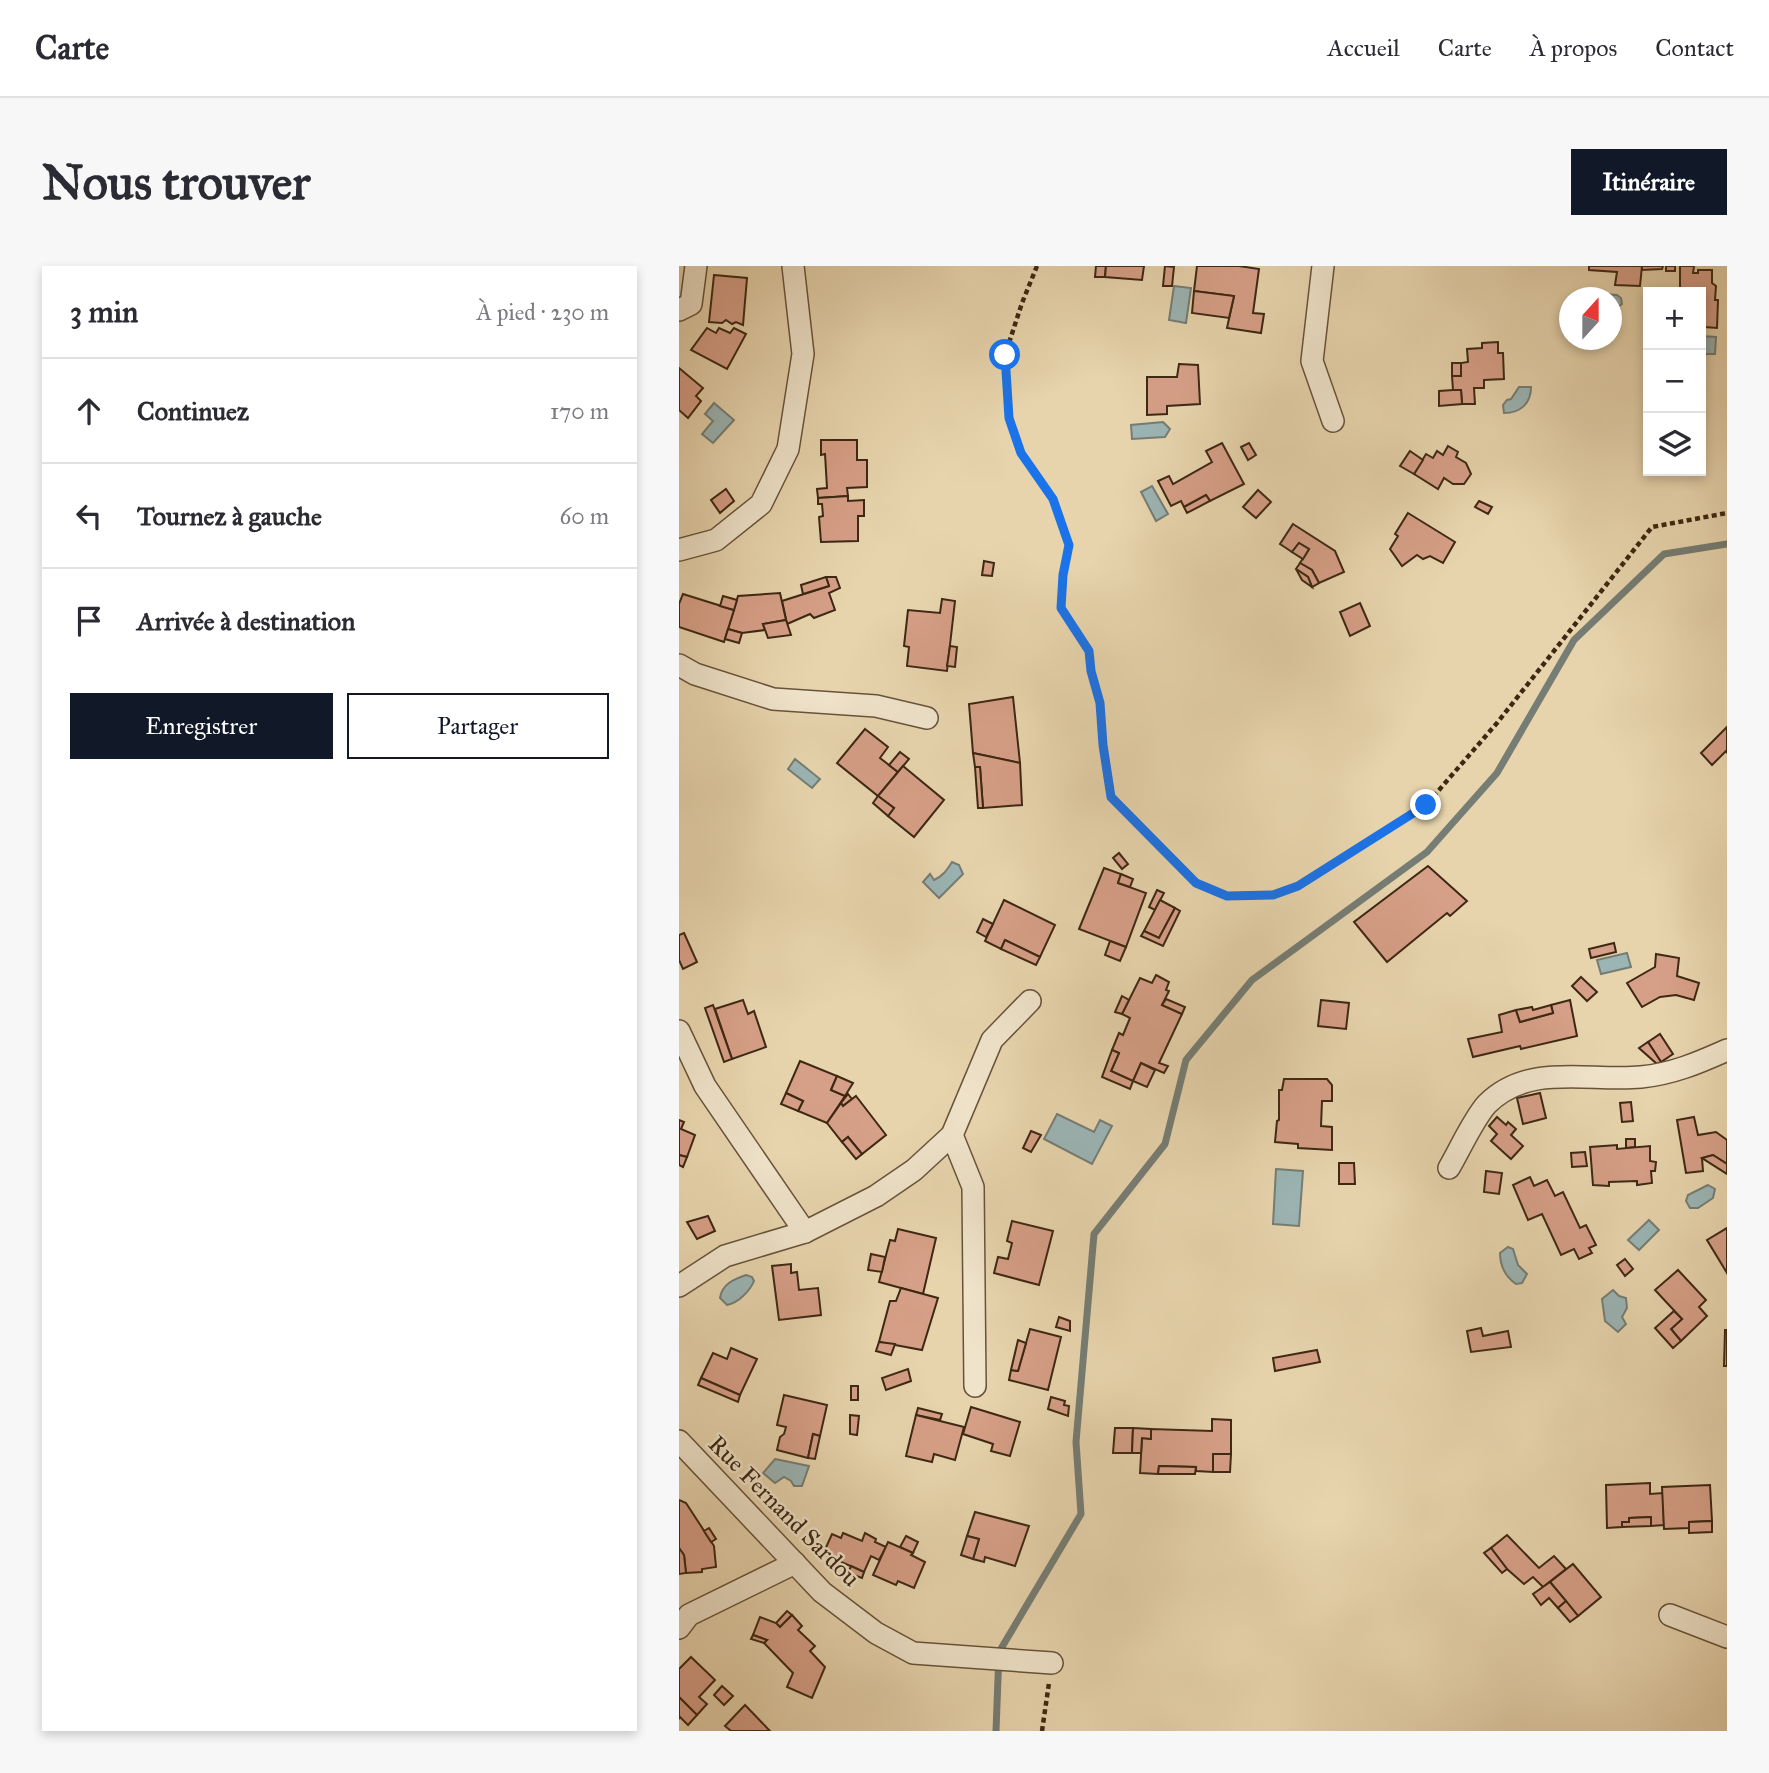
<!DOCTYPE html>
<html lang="fr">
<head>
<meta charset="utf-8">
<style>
  body { margin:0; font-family:"IM FELL Great Primer",serif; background:#f7f7f7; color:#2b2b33 }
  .controls { position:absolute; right:21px; top:21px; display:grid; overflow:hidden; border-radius:0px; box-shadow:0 4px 10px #0003 }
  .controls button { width:63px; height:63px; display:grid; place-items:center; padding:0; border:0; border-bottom:2px solid #e1e1e2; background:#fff; color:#2b2b33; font:35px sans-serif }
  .compass { position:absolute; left:880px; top:21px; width:63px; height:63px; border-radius:50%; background:#fff; box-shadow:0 4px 10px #0003; rotate:21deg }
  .stop { position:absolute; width:21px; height:21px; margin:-16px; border:5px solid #1a73e8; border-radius:50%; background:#fff }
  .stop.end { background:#1a73e8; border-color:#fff; box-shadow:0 2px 7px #0008 }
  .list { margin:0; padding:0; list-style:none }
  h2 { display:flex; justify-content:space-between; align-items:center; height:91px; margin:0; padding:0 28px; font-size:30px }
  h2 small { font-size:23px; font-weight:400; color:#7c7c81 }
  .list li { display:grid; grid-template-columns:46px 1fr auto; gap:21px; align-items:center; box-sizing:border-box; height:105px; padding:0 28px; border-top:2px solid #e1e1e2 }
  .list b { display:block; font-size:26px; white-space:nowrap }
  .list em { font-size:23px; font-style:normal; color:#7c7c81 }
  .actions { display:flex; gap:14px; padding:21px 28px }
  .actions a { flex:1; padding:16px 0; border:2px solid #111827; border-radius:0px; text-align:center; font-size:24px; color:#111827 }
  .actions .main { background:#111827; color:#fff }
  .icon { flex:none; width:38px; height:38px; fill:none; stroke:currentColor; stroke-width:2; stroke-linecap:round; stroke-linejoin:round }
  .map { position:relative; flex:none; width:1048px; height:1465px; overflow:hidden; border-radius:0px }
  header { display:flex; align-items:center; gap:42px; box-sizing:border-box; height:98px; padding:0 35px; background:#fff; border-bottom:2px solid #e1e1e2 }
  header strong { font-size:33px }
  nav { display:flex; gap:38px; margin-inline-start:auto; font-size:24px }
  .intro { display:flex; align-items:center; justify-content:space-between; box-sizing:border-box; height:168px; padding:0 42px }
  h1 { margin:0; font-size:49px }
  .button { padding:18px 32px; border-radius:0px; background:#111827; color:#fff; font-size:24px; font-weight:700 }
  main { display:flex; gap:42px; padding:0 42px }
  aside { flex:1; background:#fff; border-radius:0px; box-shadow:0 4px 10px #0003 }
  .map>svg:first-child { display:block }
  .water { fill:#9bb5b5; stroke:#767d74; stroke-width:2 }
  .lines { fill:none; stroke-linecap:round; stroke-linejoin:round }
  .stream { stroke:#767d74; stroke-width:7 }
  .building { fill:#d69f87; stroke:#3e2813; stroke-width:2 }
  .street-casing { stroke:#68533a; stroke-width:24 }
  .path { stroke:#3e2813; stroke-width:4.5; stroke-dasharray:5 3.5; stroke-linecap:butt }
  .street { stroke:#efe3ca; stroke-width:21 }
  .route { stroke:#1a73e8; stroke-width:9 }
  .labels { text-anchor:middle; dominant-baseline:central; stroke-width:5; stroke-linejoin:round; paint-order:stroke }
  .street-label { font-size:24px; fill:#3e2813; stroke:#efe3ca }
</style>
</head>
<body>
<header>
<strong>Carte</strong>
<nav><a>Accueil</a><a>Carte</a><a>À propos</a><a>Contact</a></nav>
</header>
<div class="intro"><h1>Nous trouver</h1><a class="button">Itinéraire</a></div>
<main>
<aside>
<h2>3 min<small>À pied · 230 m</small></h2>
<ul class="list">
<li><svg class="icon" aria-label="ahead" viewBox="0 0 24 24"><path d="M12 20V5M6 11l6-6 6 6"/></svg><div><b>Continuez</b></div><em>170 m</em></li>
<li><svg class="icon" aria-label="left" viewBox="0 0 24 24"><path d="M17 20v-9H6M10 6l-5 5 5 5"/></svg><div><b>Tournez à gauche</b></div><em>60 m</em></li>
<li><svg class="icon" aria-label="arrive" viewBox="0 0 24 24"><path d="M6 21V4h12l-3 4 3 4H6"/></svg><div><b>Arrivée à destination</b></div></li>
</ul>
<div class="actions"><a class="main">Enregistrer</a><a>Partager</a></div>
</aside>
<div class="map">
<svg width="1048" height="1465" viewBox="0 0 1048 1465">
  <rect width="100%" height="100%" fill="#e7d4ad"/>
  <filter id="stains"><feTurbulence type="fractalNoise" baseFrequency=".00286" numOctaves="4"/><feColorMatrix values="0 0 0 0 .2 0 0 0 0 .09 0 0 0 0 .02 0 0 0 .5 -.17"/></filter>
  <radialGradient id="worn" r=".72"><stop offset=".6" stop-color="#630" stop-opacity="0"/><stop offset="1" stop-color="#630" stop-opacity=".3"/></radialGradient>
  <!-- water -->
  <g class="water">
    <polygon points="495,20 512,22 507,57 490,54"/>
    <polygon points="909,27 938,29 942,32 943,38 936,43 933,43 932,32 908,31"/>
    <polygon points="1022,70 1037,71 1036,88 1022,88"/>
    <path d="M840 121H852C852 138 841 147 825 147L824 139 828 134 832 133Z"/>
    <polygon points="35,137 55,154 34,177 23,168 34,155 26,148"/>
    <polygon points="484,156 491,163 486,171 453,173 452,159"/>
    <polygon points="473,220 489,248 477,255 462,226"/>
    <polygon points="116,493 141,513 133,522 109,503"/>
    <path d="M273 596 280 599 284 608 260 632 244 616 251 608 255 614C264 610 268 604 273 596Z"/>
    <polygon points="948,687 952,701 922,708 918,694"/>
    <polygon points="378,848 415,866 421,854 433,860 413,898 365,873"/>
    <polygon points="597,903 624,905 620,960 594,958"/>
    <polygon points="1029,919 1036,923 1034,932 1019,942 1011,942 1007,935 1009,929"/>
    <polygon points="970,954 980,964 960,984 949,974"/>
    <path d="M829 981 834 983 839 999 848 1008 843 1017 837 1018C827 1011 821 1000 821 987Z"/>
    <path d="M67 1009 73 1011 75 1015C71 1025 59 1037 48 1039L41 1032C43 1018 55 1013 67 1009Z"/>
    <polygon points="934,1024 940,1030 947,1032 948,1042 943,1051 947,1058 939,1066 926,1055 923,1033"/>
    <polygon points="96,1193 130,1200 123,1220 115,1220 112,1215 105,1211 96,1217 84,1207"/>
  </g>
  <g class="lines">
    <!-- stream -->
    <polyline class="stream" points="317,1465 320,1386 402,1248 397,1176 415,968 486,878 507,794 573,714 748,586 818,507 895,374 985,288 1048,278"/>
  </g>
  <!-- building -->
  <g class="building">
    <polygon points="417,0 427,0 426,11 416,11"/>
    <polygon points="427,0 465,0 463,14 426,11"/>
    <polygon points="486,0 495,1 493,20 484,20"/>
    <polygon points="518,0 560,0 580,3 574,47 585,48 582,67 548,62 555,30 515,25"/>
    <polygon points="910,0 963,0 961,20 936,19 938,6 910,4"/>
    <polygon points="963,0 984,0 983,3 963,4"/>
    <rect x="987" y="0" width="9" height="5"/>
    <polygon points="1001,0 1015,0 1014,7 1019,7 1019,4 1033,4 1033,17 1037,20 1036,34 1039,34 1038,62 1026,61 1026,53 1022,53 1022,26 1001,26"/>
    <polygon points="35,9 68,12 64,59 57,56 53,58 47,54 43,57 30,56"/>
    <polygon points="515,25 555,30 550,52 513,47"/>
    <polygon points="28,62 37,67 40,62 51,67 55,62 67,68 48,103 12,84"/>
    <polygon points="819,76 819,87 824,87 825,113 805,114 805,122 795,122 796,138 783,138 782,124 774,124 773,110 782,110 782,97 789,96 788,83 803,82 803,77"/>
    <rect x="773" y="97" width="9" height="13"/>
    <polygon points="500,98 519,99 521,138 488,140 488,148 468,149 468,111 498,111"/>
    <polygon points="0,102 24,122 17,130 22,135 9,152 0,144"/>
    <polygon points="774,124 782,124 783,138 760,140 760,125"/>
    <polygon points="142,174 178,174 178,194 188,194 188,221 168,222 169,230 139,232 138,223 148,222 146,188 142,189"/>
    <polygon points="543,177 565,218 531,235 527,229 505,241 502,235 492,240 479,215 490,210 494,218 533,196 527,185"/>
    <polygon points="570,177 577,189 569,194 562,181"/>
    <polygon points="769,180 779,186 777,191 787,197 792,208 785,218 774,218 765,212 759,223 735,208 747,188 754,192 758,185 764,189"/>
    <polygon points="731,185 744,194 735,208 721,200"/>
    <polygon points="47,223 55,235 41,247 32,234"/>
    <polygon points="579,224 592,236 577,252 564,241"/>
    <polygon points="527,229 531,235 508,247 505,241"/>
    <polygon points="169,230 169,235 185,234 185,250 179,250 179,275 142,276 140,251 144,250 143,238 139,238 139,232"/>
    <polygon points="800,235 813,241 809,248 796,241"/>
    <polygon points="729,247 776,276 764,297 751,290 744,293 738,289 723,300 711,283 719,270 716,268"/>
    <polygon points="614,258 656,285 665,306 640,317 633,304 621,297 630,283 620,277 613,286 601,278"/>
    <polygon points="620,277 630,283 624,293 613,286"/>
    <polygon points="305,295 315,297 313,310 303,309"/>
    <polygon points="621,297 633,304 640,317 633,321 629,311 617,303"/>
    <polygon points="617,303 629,311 633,321 623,314"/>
    <polygon points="147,311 157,311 161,322 150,327 156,344 135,352 131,348 108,358 103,335 150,320"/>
    <polygon points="147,311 150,320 124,328 122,319"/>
    <polygon points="101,327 107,354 84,358 86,364 63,367 49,363 59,330"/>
    <polygon points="4,328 55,344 45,376 0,361 0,338"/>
    <polygon points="44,330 58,334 55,344 41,340"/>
    <polygon points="263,333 276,335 268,405 228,400 230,381 225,380 229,344 261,347"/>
    <polygon points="681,337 691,360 671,370 661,346"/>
    <polygon points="107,354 112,369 89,372 84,358"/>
    <polygon points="49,363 63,367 60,377 46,373"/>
    <polygon points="271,380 278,381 276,401 268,400"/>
    <polygon points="334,431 341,497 294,487 290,438"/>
    <polygon points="1048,461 1048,487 1047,485 1033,499 1022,487"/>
    <polygon points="186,463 209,481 201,492 219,506 199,530 158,497"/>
    <polygon points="221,486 230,493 219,506 210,499"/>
    <polygon points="294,487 341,497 343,539 304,542 301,501 296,501"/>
    <polygon points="224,500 265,534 235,571 209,550 215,542 199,530"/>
    <polygon points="296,501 301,501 304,542 299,542"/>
    <polygon points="199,530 215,542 209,550 194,537"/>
    <polygon points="440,587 449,598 443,603 434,592"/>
    <polygon points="749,600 788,635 771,650 768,647 708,696 675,656"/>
    <polygon points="425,602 442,608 439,617 467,627 447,681 400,663"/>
    <polygon points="442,608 454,613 451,621 439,617"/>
    <polygon points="478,624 485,627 476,644 470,641"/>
    <polygon points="325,634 376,659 361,691 326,674 322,683 306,675"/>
    <polygon points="481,634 496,642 480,672 465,665"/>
    <polygon points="496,642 501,645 484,680 462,670 465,665 480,672"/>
    <polygon points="304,653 314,658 307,671 298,666"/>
    <polygon points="5,667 18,696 4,703 0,694 0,669"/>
    <polygon points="326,674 361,691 357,699 322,683"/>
    <polygon points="431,675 447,681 441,695 426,689"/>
    <polygon points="935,677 937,686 912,692 910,683"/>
    <polygon points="977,688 1000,692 998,710 1020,717 1015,734 997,729 981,731 963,741 948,717 976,701"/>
    <polygon points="477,709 490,716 487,724 490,725 483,739 503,748 480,797 489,800 485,807 462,797 454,815 432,805 440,787 433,784 440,767 444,769 451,752 443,748 461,712 473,717"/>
    <polygon points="902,711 918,726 908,735 893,720"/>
    <polygon points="443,730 450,734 443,748 436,746"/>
    <polygon points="487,733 506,741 503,748 483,739"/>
    <polygon points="64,734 69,748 75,745 87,781 53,793 36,743"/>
    <polygon points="642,734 670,737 667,763 639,760"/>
    <polygon points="891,734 898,770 842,783 841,780 794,791 789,773 823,766 820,749 837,744 841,756 874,747 872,739"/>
    <polygon points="34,739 53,793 45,796 26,742"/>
    <polygon points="872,739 874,747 841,756 837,744 853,741 854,744"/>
    <polygon points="981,768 994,788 982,796 969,776"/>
    <polygon points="969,776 982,796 978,798 960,782"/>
    <polygon points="433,784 440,787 432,805 454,815 451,823 423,811"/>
    <polygon points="121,795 158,810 152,824 166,830 148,857 119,845 124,835 107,827"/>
    <polygon points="462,797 476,804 468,821 454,815"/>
    <polygon points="158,810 174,817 166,830 152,824"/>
    <polygon points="605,813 648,813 653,819 653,835 643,835 642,860 653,861 653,884 619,882 619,878 596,876 598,855 600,854 600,824 603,824"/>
    <polygon points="107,827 124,835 119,845 102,838"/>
    <polygon points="861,827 867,852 844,858 838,832"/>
    <polygon points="169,828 173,833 164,840 162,837"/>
    <polygon points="177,830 207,869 183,888 169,871 163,876 148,857 162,837 164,840"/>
    <polygon points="952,836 954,855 943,856 941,837"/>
    <polygon points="818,851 827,859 829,856 837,863 832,869 844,880 832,893 812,875 818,868 810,860"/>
    <polygon points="1015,851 1019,869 1037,866 1048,874 1048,898 1034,889 1023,892 1024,905 1007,907 998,854"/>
    <polygon points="0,854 5,856 2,863 16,869 8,891 0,889"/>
    <polygon points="352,865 362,869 352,886 344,882"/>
    <polygon points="169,871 183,888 177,893 163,876"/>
    <polygon points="947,873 956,873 956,881 947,882"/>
    <polygon points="938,879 938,883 971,880 971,895 977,896 976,905 972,905 973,917 958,919 958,915 930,916 930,920 914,919 911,881"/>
    <polygon points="906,886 908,900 893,901 892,887"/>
    <polygon points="0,889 8,891 4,901 0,899"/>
    <polygon points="1034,889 1048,898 1048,908 1023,892"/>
    <polygon points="660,897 675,897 676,918 660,918"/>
    <polygon points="807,905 823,907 820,928 805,926"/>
    <polygon points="851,911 855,920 868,914 876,930 884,926 901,962 907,959 917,979 910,982 913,987 900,993 895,983 882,989 863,948 849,954 834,919"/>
    <polygon points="29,950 36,965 18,973 8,956"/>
    <polygon points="333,955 374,965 360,1019 315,1007 319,991 329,993 333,977 328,975"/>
    <polygon points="1048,962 1048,1007 1028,974"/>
    <polygon points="219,963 257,972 244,1028 200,1016 211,974 216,975"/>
    <polygon points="192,988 206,991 203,1006 189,1004"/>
    <polygon points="946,993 954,1003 946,1010 938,999"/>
    <polygon points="112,998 112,1007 118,1006 120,1024 139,1022 142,1049 100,1054 93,1000"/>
    <polygon points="999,1004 1027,1034 1020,1041 1028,1050 1002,1075 992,1063 1003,1053 976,1024"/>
    <polygon points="222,1022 259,1032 243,1084 200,1076 211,1035 217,1035"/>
    <polygon points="995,1045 1003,1053 992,1063 1002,1075 994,1082 976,1062"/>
    <polygon points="380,1051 391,1055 391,1065 377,1061"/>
    <polygon points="802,1062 804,1070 829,1065 832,1081 792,1086 788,1065"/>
    <polygon points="351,1063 382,1071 369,1124 330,1114 332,1104 339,1105"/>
    <polygon points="1046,1064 1048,1064 1048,1100 1045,1100"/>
    <polygon points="339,1074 347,1077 339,1105 332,1104"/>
    <polygon points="200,1076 216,1078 212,1089 197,1085"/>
    <polygon points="52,1082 78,1093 61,1129 22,1112 34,1087 48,1093"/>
    <polygon points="638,1084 641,1096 596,1105 594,1092"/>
    <polygon points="229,1103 232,1115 207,1124 203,1112"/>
    <polygon points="22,1112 61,1129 59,1136 19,1119"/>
    <rect x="172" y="1120" width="7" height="14"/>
    <polygon points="105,1129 148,1139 141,1170 134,1168 129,1192 98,1184 101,1171 105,1168 107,1161 98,1159"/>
    <polygon points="372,1131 386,1135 385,1139 390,1140 389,1150 369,1143"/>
    <polygon points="292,1141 341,1156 331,1190 312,1185 314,1178 284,1168"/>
    <polygon points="239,1142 263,1148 261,1154 237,1149"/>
    <polygon points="171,1149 180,1150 178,1169 171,1168"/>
    <polygon points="237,1149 285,1161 276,1194 255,1188 253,1196 227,1190"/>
    <polygon points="533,1153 552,1154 552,1188 534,1188 534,1206 517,1205 517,1201 480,1200 479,1208 461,1207 463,1172 472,1173 472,1163 533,1165"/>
    <polygon points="436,1162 454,1162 453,1187 434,1187"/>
    <polygon points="454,1162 472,1163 472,1173 463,1172 462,1187 453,1187"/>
    <polygon points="134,1168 141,1170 136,1193 129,1192"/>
    <polygon points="534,1188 552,1188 551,1206 534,1206"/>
    <polygon points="480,1200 517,1201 516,1208 479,1208"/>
    <polygon points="971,1217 971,1228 984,1227 985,1259 972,1260 972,1251 950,1252 950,1256 943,1256 943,1261 928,1262 927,1219"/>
    <polygon points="1031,1219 1033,1255 1010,1256 1010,1262 985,1263 983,1221"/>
    <polygon points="0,1234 7,1237 35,1280 37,1301 23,1303 23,1306 7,1307 5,1289 0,1282"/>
    <polygon points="296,1246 350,1260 336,1300 306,1291 305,1296 294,1293 300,1273 288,1270"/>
    <polygon points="972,1251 972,1260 943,1261 943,1256 950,1256 950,1252"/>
    <polygon points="1033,1255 1033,1266 1010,1267 1010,1256"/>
    <polygon points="30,1262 37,1273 32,1276 25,1265"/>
    <polygon points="164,1267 183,1275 186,1267 197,1273 196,1276 207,1281 200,1294 192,1290 185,1306 144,1288 153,1268 162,1272"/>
    <polygon points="828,1269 860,1302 875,1290 887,1303 864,1321 854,1311 845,1318 828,1303 812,1282"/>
    <polygon points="227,1270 239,1276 234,1287 221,1281"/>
    <polygon points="288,1270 300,1273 294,1293 282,1289"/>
    <polygon points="209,1276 234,1287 232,1289 246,1296 235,1322 219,1315 217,1319 194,1309"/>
    <polygon points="0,1282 5,1289 7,1307 0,1308"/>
    <polygon points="812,1282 828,1303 823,1307 805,1287"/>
    <polygon points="894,1298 922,1331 899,1350 871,1316"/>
    <polygon points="172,1300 185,1306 183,1312 169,1307"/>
    <polygon points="871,1316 887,1335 879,1342 870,1332 862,1339 854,1328"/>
    <polygon points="887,1335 899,1350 891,1356 879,1342"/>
    <polygon points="108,1345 113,1349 101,1361 97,1357"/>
    <polygon points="113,1349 123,1360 119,1364 136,1380 131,1385 146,1401 133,1432 108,1421 114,1407 85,1377 88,1374 74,1369 81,1351 97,1357 101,1361"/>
    <polygon points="74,1369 88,1374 85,1377 72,1373"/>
    <polygon points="12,1391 36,1414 20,1431 28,1438 18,1449 0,1431 0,1403"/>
    <polygon points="43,1420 54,1430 45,1439 35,1429"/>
    <polygon points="0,1431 18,1449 9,1459 1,1451 0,1453"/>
    <polygon points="66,1439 91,1465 52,1465 46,1460"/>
  </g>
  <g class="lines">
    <!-- street casing -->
    <g class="street-casing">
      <g id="street">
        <polyline points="644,0 633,95 654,155"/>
        <polyline points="0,44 12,38 17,0"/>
        <polyline points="0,284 37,274 82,238 109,183 124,88 114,0"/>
        <polyline points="0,399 16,408 94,433 197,440 248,452"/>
        <polyline points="0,765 26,820 126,966"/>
        <polyline points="273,869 294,921 296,1120"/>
        <path d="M770 902C780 885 795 852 808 838 850 796 910 816 962 811 993 808 1019 797 1048 784"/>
        <polyline points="0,1020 46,990 126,966 197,930 235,904 273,869 313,774 351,735"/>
        <polyline points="0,1175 143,1326 197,1367 234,1387 373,1397"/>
        <polyline points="991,1349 1048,1371"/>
        <polyline points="0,1362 10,1349 116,1297"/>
      </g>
    </g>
    <!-- path -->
    <g class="path">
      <polyline points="358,0 343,37 326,89 330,152 343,187 374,233 390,279 384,309 382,342 410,385 412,405 421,437 424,479 432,531 517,617 548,630 594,629 619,620 747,539 818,457 973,261 1048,247"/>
      <polyline points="363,1465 370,1417"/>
    </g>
    <!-- street -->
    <use href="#street" class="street"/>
  </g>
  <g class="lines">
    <!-- route -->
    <polyline class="route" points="326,89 330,152 342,187 374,233 390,279 384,309 382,342 410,385 412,405 421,437 424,479 432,531 517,617 548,630 594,629 619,620 747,539"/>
  </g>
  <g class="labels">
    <!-- street labels -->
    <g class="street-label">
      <text transform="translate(105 1245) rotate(45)">Rue Fernand Sardou</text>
    </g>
  </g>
  <rect width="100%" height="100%" filter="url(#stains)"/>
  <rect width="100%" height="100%" fill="url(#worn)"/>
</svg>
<div class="controls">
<button>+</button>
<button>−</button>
<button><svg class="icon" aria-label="layers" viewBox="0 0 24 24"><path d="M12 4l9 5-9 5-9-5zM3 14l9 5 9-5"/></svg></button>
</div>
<svg class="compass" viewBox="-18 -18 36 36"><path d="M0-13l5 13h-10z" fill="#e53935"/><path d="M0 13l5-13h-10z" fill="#7c7c81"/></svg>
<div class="stop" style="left:326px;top:89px"></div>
<div class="stop end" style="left:747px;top:539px"></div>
</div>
</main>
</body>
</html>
